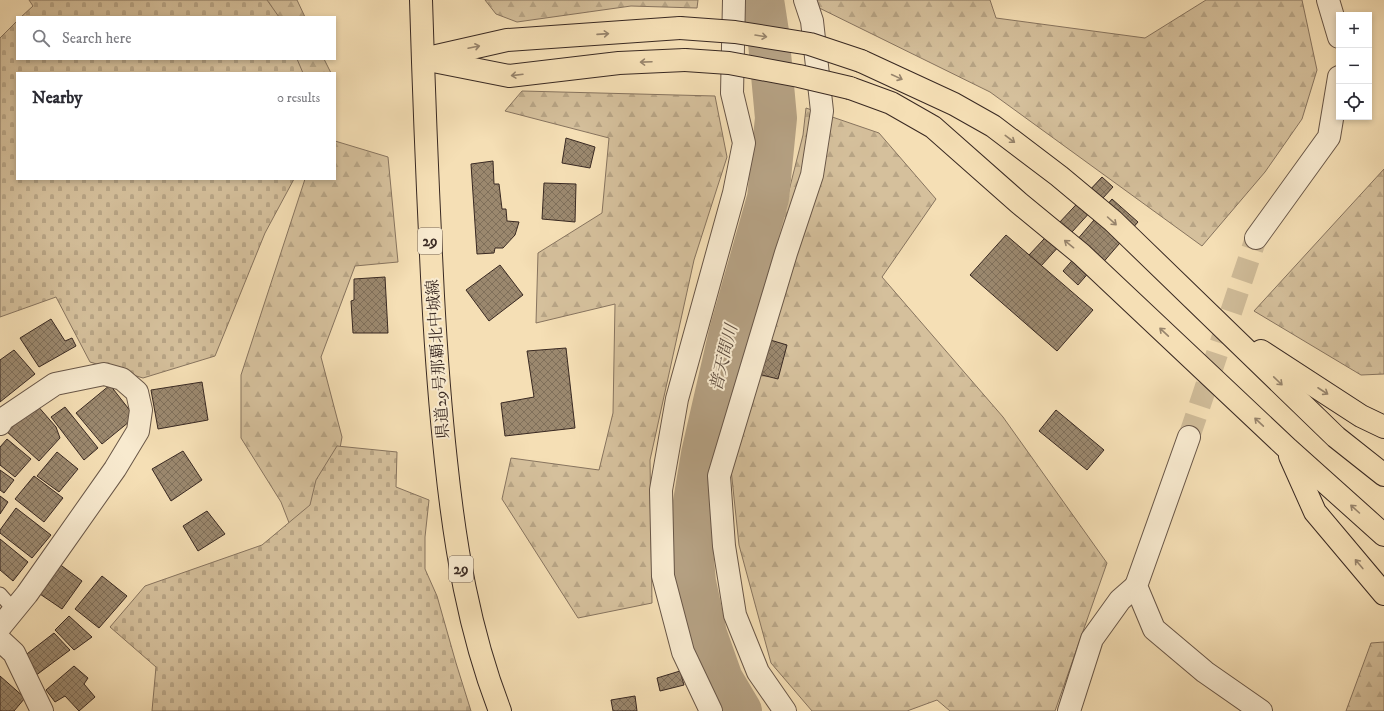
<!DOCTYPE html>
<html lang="en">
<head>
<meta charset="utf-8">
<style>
  body { margin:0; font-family:"IM FELL DW Pica","Noto Serif JP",serif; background:#f7f7f7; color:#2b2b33 }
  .controls { position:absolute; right:12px; top:12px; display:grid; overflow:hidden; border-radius:0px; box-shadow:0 2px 6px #0003 }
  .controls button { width:36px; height:36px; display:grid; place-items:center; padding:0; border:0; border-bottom:1px solid #e1e1e2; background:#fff; color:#2b2b33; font:20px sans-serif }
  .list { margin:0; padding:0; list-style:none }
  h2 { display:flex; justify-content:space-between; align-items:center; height:52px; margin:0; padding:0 16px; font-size:17px }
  h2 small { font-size:13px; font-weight:400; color:#7c7c81 }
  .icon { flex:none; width:22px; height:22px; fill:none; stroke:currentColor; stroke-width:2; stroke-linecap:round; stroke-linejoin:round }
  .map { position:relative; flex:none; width:1384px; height:711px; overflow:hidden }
  .search { position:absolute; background:#fff; box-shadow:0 2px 6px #0003; left:16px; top:16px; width:320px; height:44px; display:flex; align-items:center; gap:10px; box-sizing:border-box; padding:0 14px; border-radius:0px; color:#7c7c81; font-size:15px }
  .panel { position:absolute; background:#fff; box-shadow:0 2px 6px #0003; left:16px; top:72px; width:320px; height:108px; border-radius:0px }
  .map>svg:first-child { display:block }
  .forest { fill:url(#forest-firs); stroke:#87745f }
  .cemetery { fill:url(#cemetery-stones); stroke:#87745f }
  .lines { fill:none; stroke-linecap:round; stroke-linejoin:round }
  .river { stroke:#b5a183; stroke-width:42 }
  .building { fill:url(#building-cross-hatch); stroke:#392922 }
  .street-tunnel { stroke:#cfbb98; stroke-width:22; stroke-dasharray:22 11; stroke-linecap:butt }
  .lane-casing { stroke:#685647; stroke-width:15 }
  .street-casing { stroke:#685647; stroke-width:24 }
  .primary-casing { stroke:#392922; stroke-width:24 }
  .highway-casing { stroke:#392922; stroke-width:24 }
  .lane { stroke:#f8eacf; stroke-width:13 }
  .street { stroke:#f8eacf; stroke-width:22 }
  .primary { stroke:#f5dfb5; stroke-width:22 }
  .highway { stroke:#f5dfb5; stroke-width:22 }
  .highway-bridge-casing { stroke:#392922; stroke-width:24; stroke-linecap:butt }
  .highway-bridge { stroke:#f5dfb5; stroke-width:22 }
  .oneway { stroke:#97846c }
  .labels { text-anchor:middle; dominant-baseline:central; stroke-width:4; stroke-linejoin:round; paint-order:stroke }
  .shield { fill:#f8eacf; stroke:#726356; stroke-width:1 }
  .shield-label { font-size:15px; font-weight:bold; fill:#392922 }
  .street-label { font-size:16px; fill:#392922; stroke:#f8eacf }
  .water-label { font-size:17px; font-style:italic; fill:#5e4d3f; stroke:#f8eacf }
</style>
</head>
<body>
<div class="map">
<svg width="1384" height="711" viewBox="0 0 1384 711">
  <defs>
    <pattern id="forest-firs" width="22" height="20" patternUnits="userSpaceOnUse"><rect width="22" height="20" fill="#d5c09c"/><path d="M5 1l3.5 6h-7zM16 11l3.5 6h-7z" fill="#b8a586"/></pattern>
    <pattern id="cemetery-stones" width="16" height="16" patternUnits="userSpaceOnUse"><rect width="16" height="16" fill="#d5c09c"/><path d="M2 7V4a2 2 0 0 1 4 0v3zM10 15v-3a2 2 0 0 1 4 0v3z" fill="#b8a586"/></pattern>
    <pattern id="building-cross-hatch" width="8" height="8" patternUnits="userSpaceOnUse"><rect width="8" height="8" fill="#9b886e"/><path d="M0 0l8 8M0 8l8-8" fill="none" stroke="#7f6f5a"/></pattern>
  </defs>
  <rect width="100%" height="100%" fill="#f5dfb5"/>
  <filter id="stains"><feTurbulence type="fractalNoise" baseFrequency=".005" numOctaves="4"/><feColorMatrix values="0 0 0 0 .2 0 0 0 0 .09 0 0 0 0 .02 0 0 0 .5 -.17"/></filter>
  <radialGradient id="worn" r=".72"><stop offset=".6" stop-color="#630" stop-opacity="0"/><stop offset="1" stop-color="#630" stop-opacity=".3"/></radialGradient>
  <!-- forest -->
  <g class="forest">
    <polygon points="231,0 297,0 305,17 257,17"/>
    <polygon points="485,0 698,0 697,8 631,6 517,22 496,14"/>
    <polygon points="803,0 990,0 996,18 1145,38 1206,0 1302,0 1317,70 1302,119 1265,172 1202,246 990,92"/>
    <polygon points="288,59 324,59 331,73 297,73"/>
    <polygon points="522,91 715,96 727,157 694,260 650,460 652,603 578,618 502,499 511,458 599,470 613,413 615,304 536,323 538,253 602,213 609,138 505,111"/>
    <polygon points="806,108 879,133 936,199 882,277 1003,417 1107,563 1055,711 950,711 937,700 907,711 812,711 771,663 739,545 731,469 768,274 803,135"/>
    <polygon points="335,141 388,157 398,262 355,266 321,357 342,437 315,590 281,502 241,438 241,375 305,179 335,179"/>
    <polygon points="1384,169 1384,374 1361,375 1254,311"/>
    <polygon points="1384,642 1384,711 1346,711 1371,643"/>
  </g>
  <!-- cemetery -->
  <g class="cemetery">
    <polygon points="29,0 267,0 279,17 21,17 33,6"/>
    <polygon points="17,21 17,59 297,59 303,73 17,73 17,179 294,179 265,233 215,356 143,378 90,362 56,297 0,317 0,38"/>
    <polygon points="337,446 397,452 396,487 429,500 425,537 425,569 437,596 456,663 471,711 152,711 156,667 110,627 145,586 262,545 310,505 316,480"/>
  </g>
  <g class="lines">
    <!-- river -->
    <polyline class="river" points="741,711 722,679 706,634 695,582 690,526 702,454 730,332 768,198 776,118 768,32 763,0"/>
  </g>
  <!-- building -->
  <g class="building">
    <polygon points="566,138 595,147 590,168 562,163"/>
    <polygon points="493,161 494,184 499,184 502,209 506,209 507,221 519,222 515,235 503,248 495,248 494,253 477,254 471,164"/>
    <polygon points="1102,177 1113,187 1041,266 1029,255"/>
    <polygon points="544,183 576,184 575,222 542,219"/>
    <polygon points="1112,199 1138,222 1094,273 1091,270 1078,285 1063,271 1077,255 1070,248"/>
    <polygon points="1006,235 1093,310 1057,351 970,275"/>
    <polygon points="500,265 523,295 489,321 466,290"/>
    <polygon points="385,277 388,333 353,333 351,301 354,300 354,279"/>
    <polygon points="51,319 65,341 72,338 76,346 39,367 20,338"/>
    <polygon points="767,339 787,345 778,379 758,374"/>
    <polygon points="566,348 575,428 505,436 501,403 534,397 527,351"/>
    <polygon points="14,350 35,374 0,402 0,360"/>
    <polygon points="202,382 208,420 158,429 151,390"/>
    <polygon points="110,385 135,417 102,444 76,413"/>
    <polygon points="36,404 56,427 60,438 39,461 5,430"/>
    <polygon points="65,407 98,448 84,460 51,417"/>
    <polygon points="1056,410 1104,450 1087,470 1039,431"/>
    <polygon points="7,439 31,459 15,477 0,465 0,447"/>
    <polygon points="183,451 202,480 171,501 152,469"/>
    <polygon points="57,452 78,469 59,492 37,476"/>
    <polygon points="0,470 14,480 4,493 0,490"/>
    <polygon points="34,476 63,498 44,522 15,499"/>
    <polygon points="0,496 8,502 0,514"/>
    <polygon points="16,508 51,535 32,558 0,533 0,530"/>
    <polygon points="207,511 225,534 198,551 183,526"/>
    <polygon points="0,539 28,562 13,581 0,570"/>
    <polygon points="58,563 82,581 62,609 37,592"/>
    <polygon points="102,576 127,596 99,628 75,609"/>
    <polygon points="69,616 92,637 74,650 55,630"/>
    <polygon points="54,633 70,650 35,676 23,657"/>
    <polygon points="74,666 88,678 84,684 95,697 79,711 65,696 55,702 46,690"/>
    <polygon points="680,671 684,685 660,691 657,678"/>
    <polygon points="0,676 25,698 14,711 0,711"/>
    <polygon points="635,696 637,711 613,711 611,700"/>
  </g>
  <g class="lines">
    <!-- street-tunnel -->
    <polyline class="street-tunnel" points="1189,437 1256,238"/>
    <!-- lane casing -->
    <g class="lane-casing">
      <polyline id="lane" points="0,594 14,610"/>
    </g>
    <!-- street casing -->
    <g class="street-casing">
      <g id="street">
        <polyline points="1328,0 1339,37"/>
        <polyline points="1256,238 1329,137 1339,77"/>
        <polyline points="0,424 3,419 55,384 104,374 122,379 137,392 141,410 138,431 115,469 27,594 0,627"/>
        <polyline points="1189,437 1136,586 1154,629 1205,672 1261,711"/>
        <polyline points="0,640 14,653 42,711"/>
        <polyline points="711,711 683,652 663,576 661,490 677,399 734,193 744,143 732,93 734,0"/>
        <polyline points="785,711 758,672 735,615 724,546 719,476 786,253 812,175 822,111 812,21 805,0"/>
        <polyline points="1069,711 1092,639 1120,600 1136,586"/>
      </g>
    </g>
    <!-- primary casing -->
    <g class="primary-casing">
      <path id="primary" d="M421 0C424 99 428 197 433 296 436 351 440 406 446 461 455 547 469 631 500 711"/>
    </g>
    <!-- highway casing -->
    <g class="highway-casing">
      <g id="highway">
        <polyline points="432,57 507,40 680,28"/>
        <polyline points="423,59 509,76 619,63 685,60"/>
        <polyline points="861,61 954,104 993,126 1059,176 1113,221 1336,437 1384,475"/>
        <polyline points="850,88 891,103 933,127 1019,203 1081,254 1288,449 1384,535"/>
        <polyline points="1261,351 1361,416 1384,427"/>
        <polyline points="1290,456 1315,512 1384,594"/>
      </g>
    </g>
    <!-- lane -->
    <use href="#lane" class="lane"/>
    <!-- street -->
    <use href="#street" class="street"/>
    <!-- primary -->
    <use href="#primary" class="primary"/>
    <!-- highway -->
    <use href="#highway" class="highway"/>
    <!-- highway-bridge casing -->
    <g class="highway-bridge-casing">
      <g id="highway-bridge">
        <polyline points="680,28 735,32 810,44 861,61"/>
        <polyline points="685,60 729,63 799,76 850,88"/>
      </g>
    </g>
    <!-- highway-bridge -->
    <use href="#highway-bridge" class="highway-bridge"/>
  </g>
  <!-- one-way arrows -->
  <defs><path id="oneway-shaft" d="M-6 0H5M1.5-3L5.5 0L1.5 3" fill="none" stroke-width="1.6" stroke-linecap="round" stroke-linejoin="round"/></defs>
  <g class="oneway">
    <use href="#oneway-shaft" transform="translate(603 34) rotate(-4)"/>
    <use href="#oneway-shaft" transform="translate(761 36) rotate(9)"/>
    <use href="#oneway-shaft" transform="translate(474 47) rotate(-12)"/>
    <use href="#oneway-shaft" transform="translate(646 62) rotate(178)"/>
    <use href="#oneway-shaft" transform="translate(517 75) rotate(173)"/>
    <use href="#oneway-shaft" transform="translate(897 77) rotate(25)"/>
    <use href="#oneway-shaft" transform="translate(1010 139) rotate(37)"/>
    <use href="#oneway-shaft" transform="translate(1112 221) rotate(42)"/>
    <use href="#oneway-shaft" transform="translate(1069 244) rotate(-141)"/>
    <use href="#oneway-shaft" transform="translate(1164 332) rotate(-137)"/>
    <use href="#oneway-shaft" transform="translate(1278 381) rotate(44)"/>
    <use href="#oneway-shaft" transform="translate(1323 391) rotate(33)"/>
    <use href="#oneway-shaft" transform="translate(1259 422) rotate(-137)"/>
    <use href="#oneway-shaft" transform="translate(1355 509) rotate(-138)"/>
    <use href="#oneway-shaft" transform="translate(1359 564) rotate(-130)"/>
  </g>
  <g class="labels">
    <!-- shield labels -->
    <g class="shield">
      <rect x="418" y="228" width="24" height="26" rx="3"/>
      <rect x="449" y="556" width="24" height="26" rx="3"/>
    </g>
    <g class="shield-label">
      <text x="430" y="241">29</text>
      <text x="461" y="569">29</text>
    </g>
    <!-- street labels -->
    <g class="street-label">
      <text transform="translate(438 359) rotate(-94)">県道29号那覇北中城線</text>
    </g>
    <!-- water labels -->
    <g class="water-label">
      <text transform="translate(724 358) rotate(-76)">普天間川</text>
    </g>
  </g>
  <rect width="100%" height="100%" filter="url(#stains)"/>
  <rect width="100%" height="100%" fill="url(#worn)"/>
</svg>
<div class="controls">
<button>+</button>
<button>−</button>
<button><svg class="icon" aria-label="locate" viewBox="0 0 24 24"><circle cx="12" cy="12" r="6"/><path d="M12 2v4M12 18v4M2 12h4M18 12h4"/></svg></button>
</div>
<div class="search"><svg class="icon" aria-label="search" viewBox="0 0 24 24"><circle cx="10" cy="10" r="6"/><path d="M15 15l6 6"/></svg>Search here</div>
<section class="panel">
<h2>Nearby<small>0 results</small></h2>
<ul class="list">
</ul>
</section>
</div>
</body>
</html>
